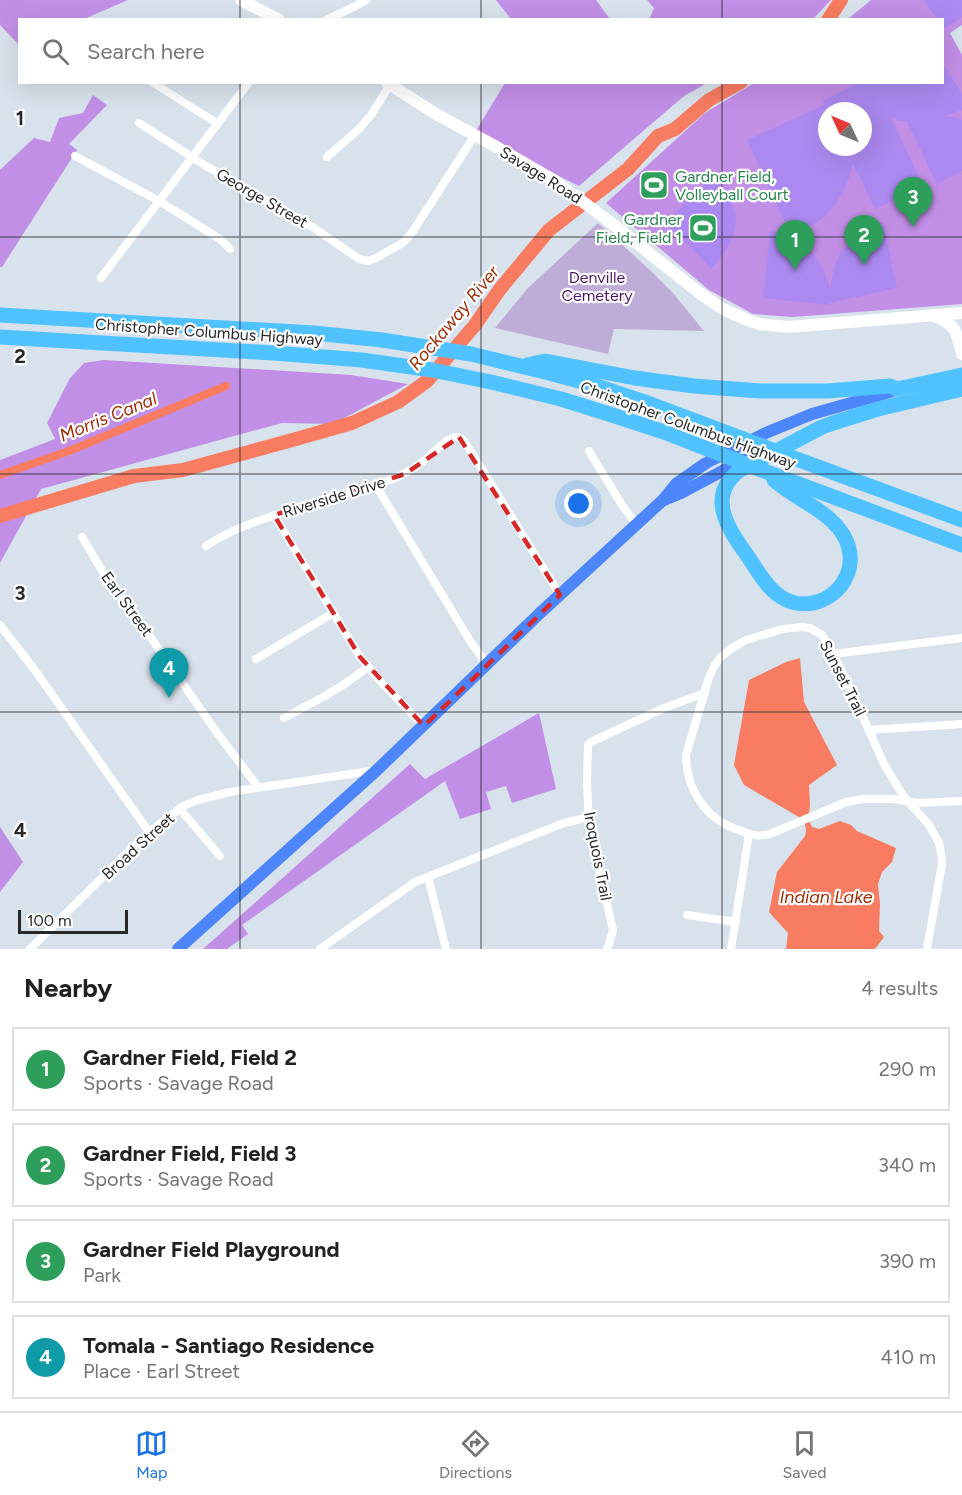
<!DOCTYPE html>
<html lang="en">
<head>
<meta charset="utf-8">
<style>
  body { margin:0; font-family:Figtree,sans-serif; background:#f2f2f2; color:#202124 }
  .compass { position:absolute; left:818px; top:102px; width:54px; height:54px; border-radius:50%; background:#fff; box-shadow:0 6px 24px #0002; rotate:314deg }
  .scale { position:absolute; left:18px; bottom:15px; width:110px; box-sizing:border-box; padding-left:6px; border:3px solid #282828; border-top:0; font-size:16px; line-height:21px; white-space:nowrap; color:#282828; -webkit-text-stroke:4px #fff; paint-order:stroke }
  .you { position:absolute; left:579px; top:504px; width:21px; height:21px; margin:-15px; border:4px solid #fff; border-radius:50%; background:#1a73e8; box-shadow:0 0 0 9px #1a73e833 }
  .badge { display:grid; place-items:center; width:39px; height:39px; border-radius:50%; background:#1a73e8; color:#fff; font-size:20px; font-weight:700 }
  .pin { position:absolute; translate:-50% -50px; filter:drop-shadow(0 2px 3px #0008) }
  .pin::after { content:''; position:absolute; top:32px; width:21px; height:18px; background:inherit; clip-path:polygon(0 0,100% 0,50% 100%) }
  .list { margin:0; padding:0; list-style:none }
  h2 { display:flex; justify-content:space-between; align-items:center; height:78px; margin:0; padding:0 24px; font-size:26px }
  h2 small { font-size:20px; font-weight:400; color:#757577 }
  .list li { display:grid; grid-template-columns:39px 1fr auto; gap:18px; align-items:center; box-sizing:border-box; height:84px; margin:0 12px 12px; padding:0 12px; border:2px solid #e0e0e0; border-radius:0px }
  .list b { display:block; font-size:22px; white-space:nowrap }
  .list p { margin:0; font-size:20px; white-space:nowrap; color:#757577 }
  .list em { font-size:20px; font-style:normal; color:#757577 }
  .icon { flex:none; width:33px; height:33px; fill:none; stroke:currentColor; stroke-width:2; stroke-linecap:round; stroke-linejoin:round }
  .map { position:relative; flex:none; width:962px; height:949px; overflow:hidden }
  .search { position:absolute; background:#fff; box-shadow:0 6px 24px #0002; left:18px; right:18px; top:18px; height:66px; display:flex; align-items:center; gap:15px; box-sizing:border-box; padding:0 21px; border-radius:0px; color:#757577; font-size:22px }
  .sheet { height:462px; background:#fff }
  nav { display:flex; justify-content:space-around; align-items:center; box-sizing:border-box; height:84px; border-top:2px solid #e0e0e0; background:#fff; font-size:16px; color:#757577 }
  nav a { display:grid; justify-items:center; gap:3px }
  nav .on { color:#1a73e8 }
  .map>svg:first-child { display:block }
  .green { fill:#c28fe7; fill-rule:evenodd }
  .cemetery { fill:#bfadd7 }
  .pitch { fill:#ac89f0; fill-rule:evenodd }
  .water { fill:#f77c61 }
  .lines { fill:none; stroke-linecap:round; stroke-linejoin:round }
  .canal { stroke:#f77c61; stroke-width:8 }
  .river { stroke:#f77c61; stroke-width:14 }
  .street { stroke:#fff; stroke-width:8 }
  .secondary { stroke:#fff; stroke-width:12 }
  .primary { stroke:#4d85fb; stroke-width:12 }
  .highway { stroke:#4fc2ff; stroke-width:15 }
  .marked { fill:none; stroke:#d62828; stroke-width:4.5; stroke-dasharray:12 8; stroke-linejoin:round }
  .grid { fill:none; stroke:#282828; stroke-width:1.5; stroke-opacity:0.55 }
  .labels { text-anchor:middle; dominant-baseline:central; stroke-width:4.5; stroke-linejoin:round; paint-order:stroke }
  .street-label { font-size:16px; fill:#282828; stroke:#fff }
  .leisure-label { font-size:16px; fill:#27864d; stroke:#fff; text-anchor:start }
  .park-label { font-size:16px; fill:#501469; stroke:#fff }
  .water-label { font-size:18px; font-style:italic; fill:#a02c03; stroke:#fff }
  .grid-label { font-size:20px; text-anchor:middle; font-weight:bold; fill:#282828; stroke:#fff; stroke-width:4.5; stroke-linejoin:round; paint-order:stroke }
</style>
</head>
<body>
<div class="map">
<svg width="962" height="949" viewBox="0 0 962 949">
  <rect width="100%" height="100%" fill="#d8e2ec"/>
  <!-- green -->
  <g class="green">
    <polygon points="0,0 128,0 84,19 20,20 19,45 0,25"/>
    <polygon points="496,0 596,0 610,19 511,19"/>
    <polygon points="647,0 831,0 813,19 649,20 654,8"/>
    <path d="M871 0H962V25L950 33 962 55V304L793 317 753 314 709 290 606 203 705 113 754 83 942 82V20L848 19ZM827 111H863V147H827Z"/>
    <polygon points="505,83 707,83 684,96 579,186 474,134"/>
    <polygon points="93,95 107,105 69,144 77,150 2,267 0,267 0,170 34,138 50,142 59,118 83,113"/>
    <polygon points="104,360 351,375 408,384 333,424 282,423 41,489 0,563 0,460 55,439 47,423 70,378 84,363"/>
    <polygon points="539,713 556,789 512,803 506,786 486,792 491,809 460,819 445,781 242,925 248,934 227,949 203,949 410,764 425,779"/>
    <polygon points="0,827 23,862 0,892"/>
  </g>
  <!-- cemetery -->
  <polygon class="cemetery" points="598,223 651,271 673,293 704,331 614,329 608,354 495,328 527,289"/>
  <!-- pitch -->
  <g class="pitch">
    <polygon points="924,0 962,0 962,17 944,29 943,27 942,20 937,19"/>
    <path d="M943 64 962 94V110L945 116 958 118 962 120V171L937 184 907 122 908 121H900L891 117 923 186 875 209 853 164C847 186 836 211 816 223 808 228 799 231 790 233L747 140 824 105 823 101 858 83 942 82ZM827 111H863V147H827Z"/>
    <path d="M712 177C717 182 722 186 725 191 746 220 732 247 711 269L666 222Z"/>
    <path d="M883 222 897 288 830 303V305L763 298 770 231C805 237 823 258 830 291 832 279 833 265 840 254 849 239 868 229 883 222Z"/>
  </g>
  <!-- water -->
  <polygon class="water" points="800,658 804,702 837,765 809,785 810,806 808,819 812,827 819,829 840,821 851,825 857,831 896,848 892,862 882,872 878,884 880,904 879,931 884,937 875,949 786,949 788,933 769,912 777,872 805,836 806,830 804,820 744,785 734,765 749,680 786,662"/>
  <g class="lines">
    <!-- canal -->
    <polyline class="canal" points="0,475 69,451 226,386"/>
    <!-- river -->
    <g class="river">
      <polyline points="828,20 841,0"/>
      <polyline points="0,516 134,476 183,470 296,439 352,423 398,402 427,381 475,325 500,289 549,230 628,169 658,136 675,129 709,100 741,82"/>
    </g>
    <!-- street -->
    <g class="street">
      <polyline points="326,20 354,7 366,0"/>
      <polyline points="152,82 218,124"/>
      <polyline points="139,123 206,166 314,228 359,259 368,261 376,258 404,242 413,231 475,135"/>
      <polyline points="75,156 159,201 220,239 230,249"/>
      <polyline points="327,157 359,129 371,115 390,85"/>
      <polyline points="101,278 249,82"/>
      <polyline points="589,451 622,505 636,524"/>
      <polyline points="375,484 472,644 487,664"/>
      <polyline points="274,515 360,657 381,682 424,726"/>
      <polyline points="82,537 104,574 147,632 215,730 258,787"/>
      <path d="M206 546C230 530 254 522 282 513 318 500 356 490 393 479 403 475 413 469 422 462 429 457 448 436 457 437 463 437 467 446 470 450L560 595"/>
      <polyline points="0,625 34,669 149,832"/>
      <polyline points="833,654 962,638"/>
      <polyline points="256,659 333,613"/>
      <polyline points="284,718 325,696 349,681 368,667"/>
      <polyline points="869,730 962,724"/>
      <polyline points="180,809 220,856"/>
      <polyline points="428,877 446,949"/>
      <polyline points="687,915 736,922"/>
      <polyline points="30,949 141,839 183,806 198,800 230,792 377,770"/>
      <polyline points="320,949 415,882 564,823 589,817"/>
      <polyline points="607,949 609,944 613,930 589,826 587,783 588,745 591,742 664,708 705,693"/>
      <polyline points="731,949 749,834"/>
      <path d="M927 949 942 864 941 853 939 843 929 825 904 797 885 766 843 673 833 654 822 635 810 628 803 627 783 629 746 640 729 650 721 657 715 665 709 677 686 755C686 789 706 820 739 830 751 835 757 837 770 834L846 802 863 799H894L916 803 962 801"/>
    </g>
    <!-- secondary -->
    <g class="secondary">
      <polyline points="241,0 279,20"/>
      <polyline points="386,82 436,114 493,145 555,181 606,219 701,294 723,309 747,320 760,324 788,327 962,313"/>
      <path d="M935 316C958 326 956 332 962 354"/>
    </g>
    <!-- primary -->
    <g class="primary">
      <polyline points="664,500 681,493 745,459"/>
      <polyline points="178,949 377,770 539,614 663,500 676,484 706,463 768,432 812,414 890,392 897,389"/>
    </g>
    <!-- highway -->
    <g class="highway">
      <polyline points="0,315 314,333 382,340 471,354 541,371 594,385 645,402 791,457 962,520"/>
      <polyline points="0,337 274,353 362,360 432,370 491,382 561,399 612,415 664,432 764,471 962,545"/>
      <polyline points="527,365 545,361 635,378 694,386 760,391 827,391 890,386 897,389 962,375"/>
      <path d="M774 480C795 499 822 507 840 530 850 543 854 561 846 577 834 603 800 613 777 594 765 585 757 570 749 558 730 531 704 497 740 470L822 427 833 423 878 409 962 389"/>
    </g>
  </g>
  <!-- marked area -->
  <path class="marked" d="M459 437 560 595 424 726 360 657 274 515 405 474Z"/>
  <!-- grid -->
  <path class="grid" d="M240 0V20M481 0V20M722 0V20M240 82V949M481 82V949M722 82V949M0 237H962M0 474H962M0 712H962"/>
  <!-- icons -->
  <defs>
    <g id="stadium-square" transform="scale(1.5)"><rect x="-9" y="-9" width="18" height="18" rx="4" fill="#2e9e5b" stroke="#fff"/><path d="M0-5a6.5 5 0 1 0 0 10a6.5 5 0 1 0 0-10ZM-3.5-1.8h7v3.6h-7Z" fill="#fff"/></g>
  </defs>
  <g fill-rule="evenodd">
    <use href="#stadium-square" x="654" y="185"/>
    <use href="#stadium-square" x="703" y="228"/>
  </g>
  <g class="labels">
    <!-- street labels -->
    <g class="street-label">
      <text transform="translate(541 175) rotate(32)">Savage Road</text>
      <text transform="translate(262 198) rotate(30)">George Street</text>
      <text transform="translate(209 332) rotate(4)">Christopher Columbus Highway</text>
      <text transform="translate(688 425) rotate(20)">Christopher Columbus Highway</text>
      <text transform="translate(334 497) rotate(-17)">Riverside Drive</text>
      <text transform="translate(127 604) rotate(54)">Earl Street</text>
      <text transform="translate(843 678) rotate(63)">Sunset Trail</text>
      <text transform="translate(138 846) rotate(-42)">Broad Street</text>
      <text transform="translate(598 856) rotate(79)">Iroquois Trail</text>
    </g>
    <!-- leisure labels -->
    <g class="leisure-label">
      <text x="675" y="176">Gardner Field,<tspan x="675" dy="18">Volleyball Court</tspan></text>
      <text x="682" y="219" text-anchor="end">Gardner<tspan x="682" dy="18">Field, Field 1</tspan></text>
    </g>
    <!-- park labels -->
    <g class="park-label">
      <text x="597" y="277">Denville<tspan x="597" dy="18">Cemetery</tspan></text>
    </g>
    <!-- water labels -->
    <g class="water-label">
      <text transform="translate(454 318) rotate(-50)">Rockaway River</text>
      <text transform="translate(108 417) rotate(-22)">Morris Canal</text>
      <text x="826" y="897">Indian Lake</text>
    </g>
  </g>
  <g class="grid-label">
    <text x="20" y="125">1</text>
    <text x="20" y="363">2</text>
    <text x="20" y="600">3</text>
    <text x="20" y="837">4</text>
  </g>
</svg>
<svg class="compass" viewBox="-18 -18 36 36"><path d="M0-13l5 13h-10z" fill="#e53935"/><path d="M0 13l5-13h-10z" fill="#757577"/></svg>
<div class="scale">100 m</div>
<div class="you"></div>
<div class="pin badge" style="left:795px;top:270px;background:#2e9e5b">1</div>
<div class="pin badge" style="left:864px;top:265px;background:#2e9e5b">2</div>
<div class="pin badge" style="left:913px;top:227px;background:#2e9e5b">3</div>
<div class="pin badge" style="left:169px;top:698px;background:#0f9aa8">4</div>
<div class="search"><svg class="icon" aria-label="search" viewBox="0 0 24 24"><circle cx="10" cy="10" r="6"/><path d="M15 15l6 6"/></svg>Search here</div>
</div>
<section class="sheet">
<h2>Nearby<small>4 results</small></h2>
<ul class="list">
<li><span class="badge" style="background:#2e9e5b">1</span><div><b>Gardner Field, Field 2</b><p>Sports · Savage Road</p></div><em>290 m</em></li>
<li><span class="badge" style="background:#2e9e5b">2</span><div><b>Gardner Field, Field 3</b><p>Sports · Savage Road</p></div><em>340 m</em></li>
<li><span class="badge" style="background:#2e9e5b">3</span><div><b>Gardner Field Playground</b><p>Park</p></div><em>390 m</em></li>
<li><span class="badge" style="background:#0f9aa8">4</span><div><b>Tomala - Santiago Residence</b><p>Place · Earl Street</p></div><em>410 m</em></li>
</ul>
</section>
<nav>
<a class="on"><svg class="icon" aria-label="map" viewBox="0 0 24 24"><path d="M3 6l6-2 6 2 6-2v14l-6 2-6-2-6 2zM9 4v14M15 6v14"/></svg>Map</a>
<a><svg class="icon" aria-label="directions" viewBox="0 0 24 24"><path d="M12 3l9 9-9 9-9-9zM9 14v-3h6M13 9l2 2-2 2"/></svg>Directions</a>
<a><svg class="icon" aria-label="saved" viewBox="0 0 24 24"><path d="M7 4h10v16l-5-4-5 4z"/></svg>Saved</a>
</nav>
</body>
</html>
